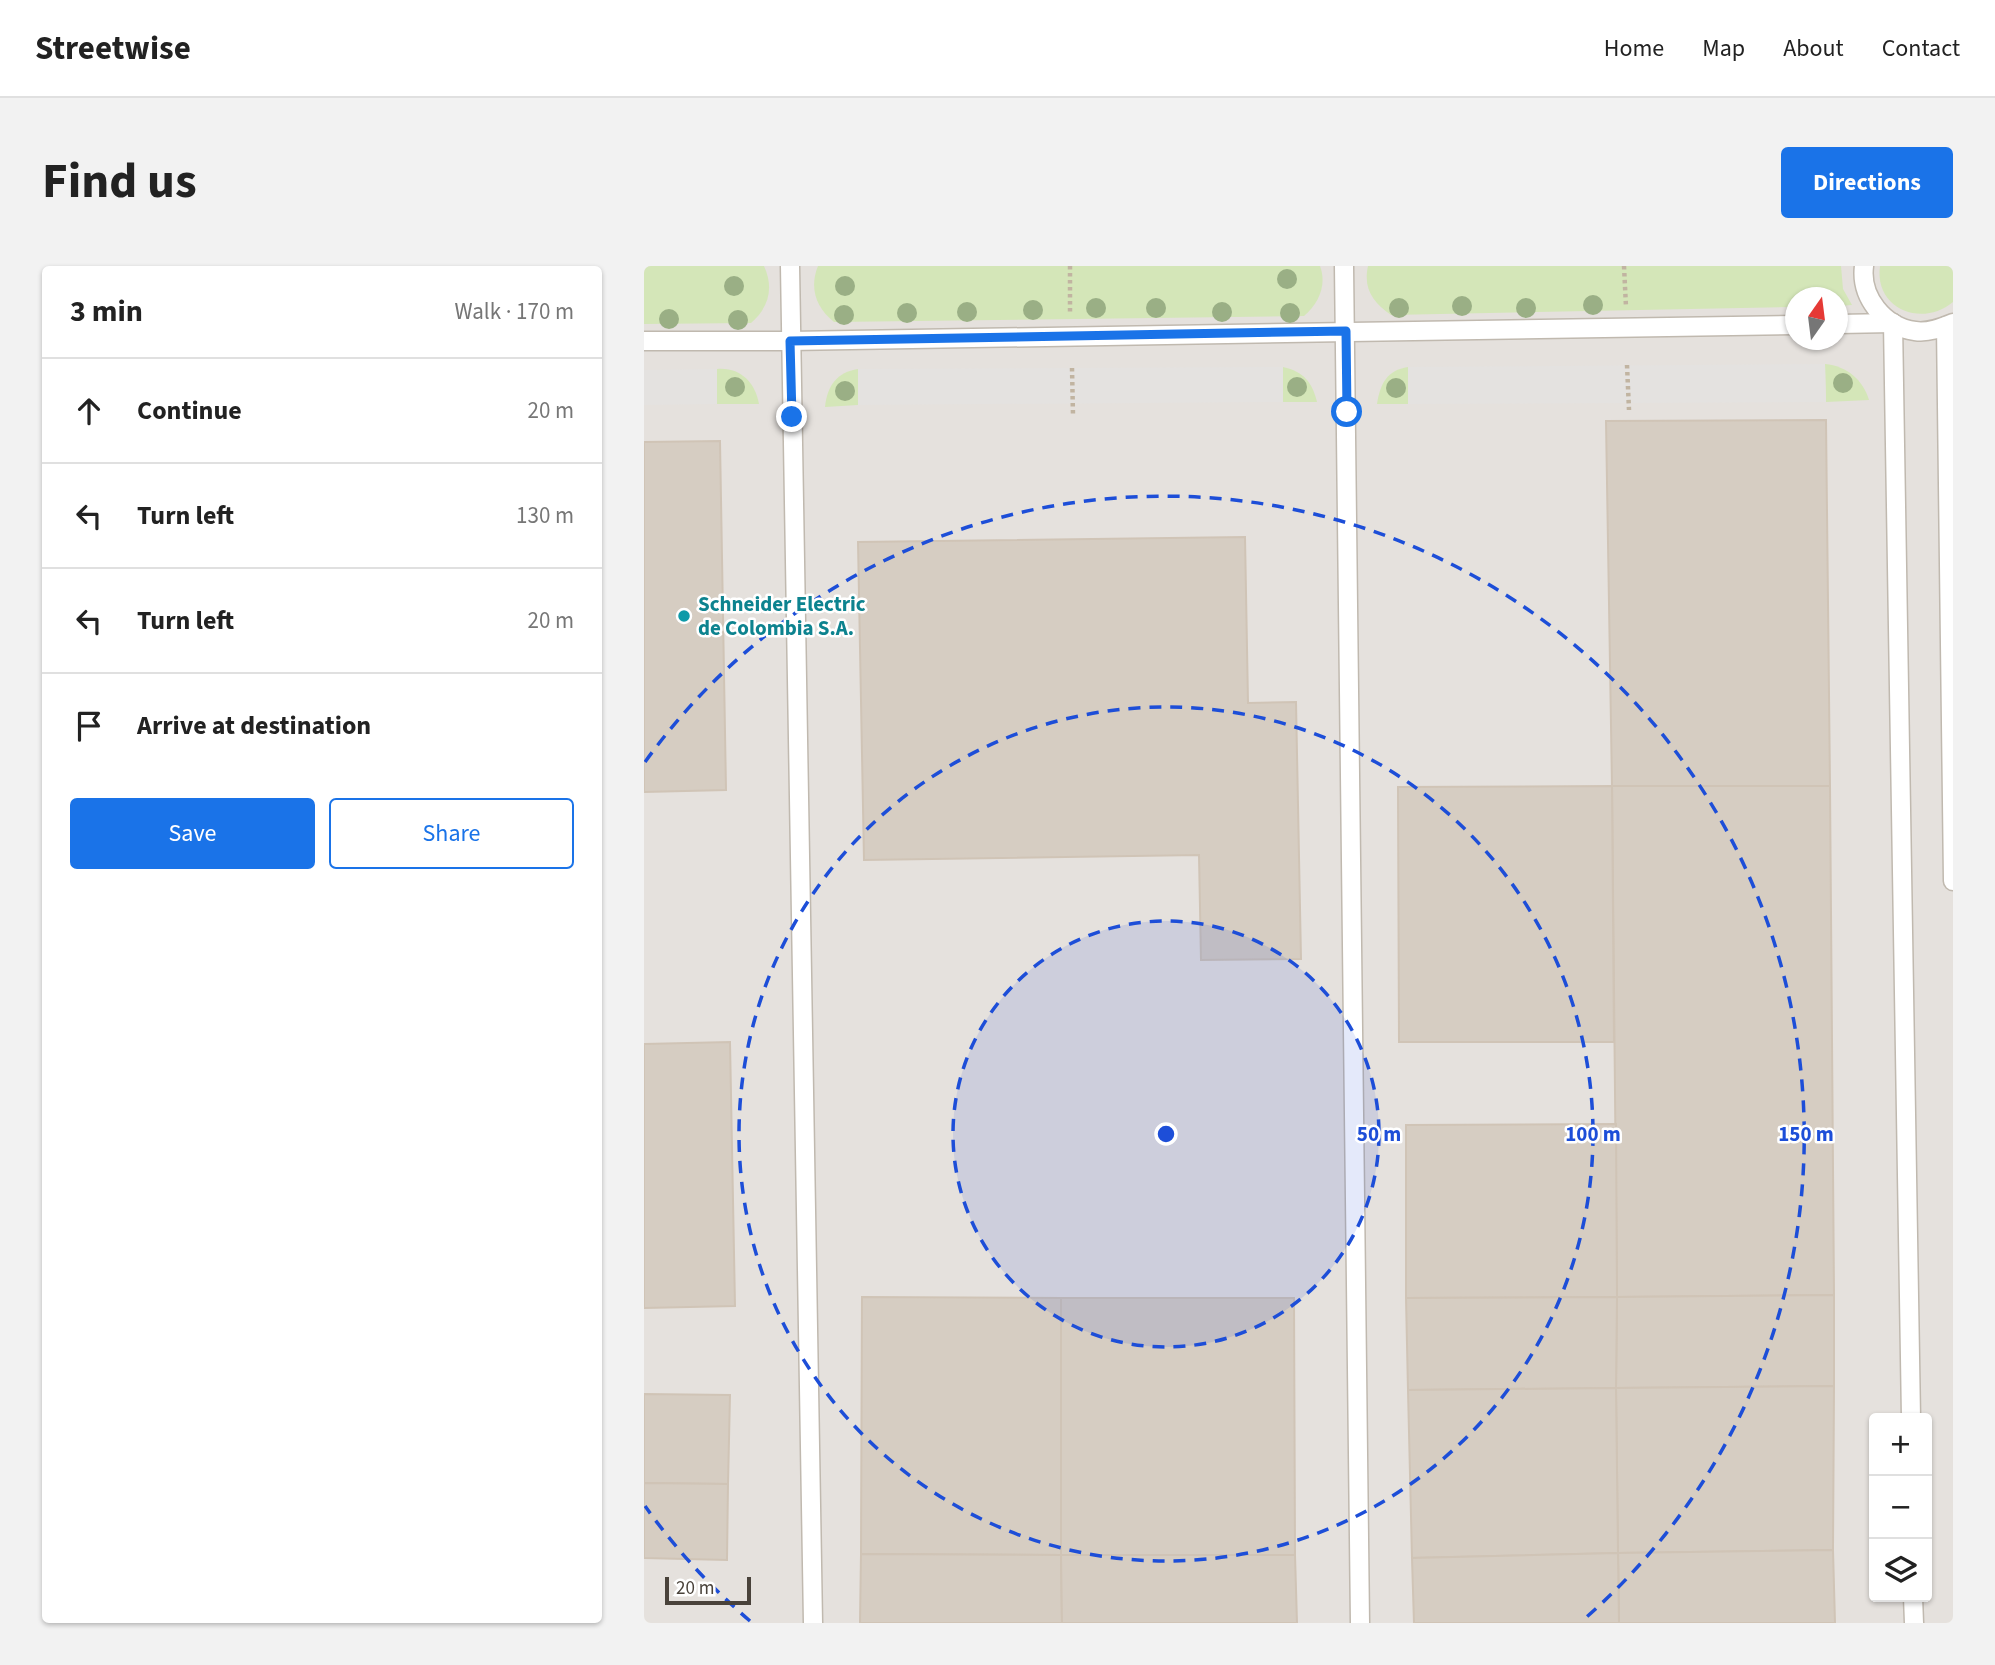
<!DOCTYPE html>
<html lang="en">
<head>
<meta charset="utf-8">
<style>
  body { margin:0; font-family:"Source Sans 3",sans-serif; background:#f2f2f2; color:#222 }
  .controls { position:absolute; right:21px; bottom:21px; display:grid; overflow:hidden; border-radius:7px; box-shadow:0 2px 5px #0004 }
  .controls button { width:63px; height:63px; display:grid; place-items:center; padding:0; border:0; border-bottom:2px solid #e0e0e0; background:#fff; color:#222; font:35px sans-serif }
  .compass { position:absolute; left:1141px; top:21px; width:63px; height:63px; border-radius:50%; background:#fff; box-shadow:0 2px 5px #0004; rotate:14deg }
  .scale { position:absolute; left:21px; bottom:18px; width:86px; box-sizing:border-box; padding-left:7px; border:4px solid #49423a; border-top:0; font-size:19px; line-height:24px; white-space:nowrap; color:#49423a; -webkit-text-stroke:5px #fff; paint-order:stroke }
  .stop { position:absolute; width:21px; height:21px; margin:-16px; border:5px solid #1a73e8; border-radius:50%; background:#fff }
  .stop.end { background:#1a73e8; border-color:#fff; box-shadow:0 2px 7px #0008 }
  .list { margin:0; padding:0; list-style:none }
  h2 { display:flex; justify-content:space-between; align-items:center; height:91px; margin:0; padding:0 28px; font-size:30px }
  h2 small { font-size:23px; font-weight:400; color:#767676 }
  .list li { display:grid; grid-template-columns:46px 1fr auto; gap:21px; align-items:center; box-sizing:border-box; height:105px; padding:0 28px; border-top:2px solid #e0e0e0 }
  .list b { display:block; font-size:26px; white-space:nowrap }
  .list em { font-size:23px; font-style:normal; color:#767676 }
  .actions { display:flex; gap:14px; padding:21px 28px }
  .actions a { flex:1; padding:16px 0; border:2px solid #1a73e8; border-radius:7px; text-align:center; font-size:24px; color:#1a73e8 }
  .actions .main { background:#1a73e8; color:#fff }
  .icon { flex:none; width:38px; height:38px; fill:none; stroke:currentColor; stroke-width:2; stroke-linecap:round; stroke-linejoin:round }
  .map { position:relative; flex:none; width:1309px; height:1357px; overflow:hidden; border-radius:7px }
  header { display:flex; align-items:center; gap:42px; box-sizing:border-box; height:98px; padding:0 35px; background:#fff; border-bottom:2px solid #e0e0e0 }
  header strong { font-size:33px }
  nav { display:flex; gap:38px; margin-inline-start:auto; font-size:24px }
  .intro { display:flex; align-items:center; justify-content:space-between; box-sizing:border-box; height:168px; padding:0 42px }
  h1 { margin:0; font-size:49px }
  .button { padding:18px 32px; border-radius:7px; background:#1a73e8; color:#fff; font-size:24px; font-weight:700 }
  main { display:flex; gap:42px; padding:0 42px }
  aside { flex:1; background:#fff; border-radius:7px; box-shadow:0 2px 5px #0004 }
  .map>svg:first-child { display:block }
  .industrial { fill:#e5e1dd; fill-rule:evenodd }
  .green { fill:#d4e6b8 }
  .parking { fill:#e4e2e0 }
  .building { fill:#d6cdc2; stroke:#d0c4b6; stroke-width:2 }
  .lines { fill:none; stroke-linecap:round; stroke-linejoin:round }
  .lane-casing { stroke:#c0b9af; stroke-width:21 }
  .path { stroke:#c1b4a1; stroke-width:4.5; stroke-dasharray:3.5 3.5; stroke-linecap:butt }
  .lane { stroke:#fff; stroke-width:18 }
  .tree { fill:#9aaf85 }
  .route { stroke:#1a73e8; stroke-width:9 }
  .ring { fill:none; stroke:#1d4ed8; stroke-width:3.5; stroke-dasharray:12 9 }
  .culture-dot { fill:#0f9aa8; stroke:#fff; stroke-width:2.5 }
  .labels { text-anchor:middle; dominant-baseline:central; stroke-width:5; stroke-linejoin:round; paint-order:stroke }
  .culture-label { font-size:21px; font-weight:bold; fill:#0d838f; stroke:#fff; text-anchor:start }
  .centre { fill:#1d4ed8; stroke:#fff; stroke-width:3.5 }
  .ring-label { font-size:21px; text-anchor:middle; font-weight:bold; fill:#1d4ed8; stroke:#fff; stroke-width:5; stroke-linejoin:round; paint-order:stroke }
</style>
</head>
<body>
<header>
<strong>Streetwise</strong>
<nav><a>Home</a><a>Map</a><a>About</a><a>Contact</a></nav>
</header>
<div class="intro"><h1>Find us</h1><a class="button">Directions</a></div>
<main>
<aside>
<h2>3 min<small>Walk · 170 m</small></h2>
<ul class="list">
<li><svg class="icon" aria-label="ahead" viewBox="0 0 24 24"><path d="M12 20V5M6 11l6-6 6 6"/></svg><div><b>Continue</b></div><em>20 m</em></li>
<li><svg class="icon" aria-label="left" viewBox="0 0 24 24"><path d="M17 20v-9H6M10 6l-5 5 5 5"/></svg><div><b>Turn left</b></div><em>130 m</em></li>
<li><svg class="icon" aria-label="left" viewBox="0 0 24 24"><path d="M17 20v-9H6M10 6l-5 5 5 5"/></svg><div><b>Turn left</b></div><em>20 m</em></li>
<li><svg class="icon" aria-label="arrive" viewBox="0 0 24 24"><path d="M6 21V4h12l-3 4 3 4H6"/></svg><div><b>Arrive at destination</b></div></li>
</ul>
<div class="actions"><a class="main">Save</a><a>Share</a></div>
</aside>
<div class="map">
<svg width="1309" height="1357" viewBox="0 0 1309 1357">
  <rect width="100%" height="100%" fill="#f5f2ec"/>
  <!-- industrial -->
  <path class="industrial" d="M0 0H1309V1357H0ZM1152 32H1194V74H1152ZM1230 1152H1283V1331H1230Z"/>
  <!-- green -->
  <g class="green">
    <path d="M0 0H120C130 22 125 41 107 57L0 58Z"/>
    <path d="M174 0H676C683 19 675 37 660 50L190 56C172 42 165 22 174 0Z"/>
    <path d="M724 0H1197L1199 23 1208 39 1194 40V32H1152L1151 41 747 49C729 36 719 23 724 0Z"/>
    <path d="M1236 0H1309V36C1278 62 1230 43 1236 0Z"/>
    <path d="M1181 98C1203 100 1219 114 1225 134L1182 136Z"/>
    <path d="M639 101C660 106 668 116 673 136H639Z"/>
    <path d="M764 101V138H733C736 118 743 104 764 101Z"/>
    <path d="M73 103C96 101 111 116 115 138H73Z"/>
    <path d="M214 103V139L181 141C183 120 193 106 214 103Z"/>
  </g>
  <!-- parking -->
  <g class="parking">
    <polygon points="1181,98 1182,136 764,138 764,101"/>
    <polygon points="639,101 639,136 214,139 214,103"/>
    <polygon points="73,103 73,138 0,139 0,104"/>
  </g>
  <!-- building -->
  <g class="building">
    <polygon points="1182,154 1186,520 968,520 962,155"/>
    <polygon points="76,175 82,524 0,526 0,176"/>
    <polygon points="601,271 604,437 652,436 657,693 557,694 555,589 220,594 214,276"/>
    <polygon points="968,520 1186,520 1190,1029 973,1031"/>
    <polygon points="968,520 970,776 755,776 754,521"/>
    <polygon points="86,776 91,1040 0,1042 0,778"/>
    <polygon points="972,858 973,1031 762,1032 762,859"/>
    <polygon points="1190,1029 1190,1120 972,1122 973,1031"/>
    <polygon points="218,1031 417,1032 417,1289 217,1288"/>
    <polygon points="973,1031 972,1122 764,1124 762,1032"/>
    <polygon points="417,1032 650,1032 651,1289 417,1289"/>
    <polygon points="1190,1120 1189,1284 974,1287 972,1122"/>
    <polygon points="972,1122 974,1287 768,1292 764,1124"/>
    <polygon points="0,1128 86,1129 84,1218 0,1217"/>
    <polygon points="0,1217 84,1218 83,1294 0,1292"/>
    <polygon points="1189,1284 1191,1357 975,1357 974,1287"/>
    <polygon points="974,1287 975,1357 770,1357 768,1292"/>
    <polygon points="217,1288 417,1289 418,1357 216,1357"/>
    <polygon points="417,1289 651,1289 653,1357 418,1357"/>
  </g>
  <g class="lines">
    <!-- lane casing -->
    <g class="lane-casing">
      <g id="lane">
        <polyline points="146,0 169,1357"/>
        <polyline points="700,0 716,1357"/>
        <path d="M1220 0C1216 31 1240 61 1271 65 1284 67 1297 62 1309 57"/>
        <polyline points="1249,57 1267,1152"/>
        <polyline points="1194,58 1249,57"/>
        <polyline points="1302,60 1309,615"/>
        <polyline points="0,75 146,75 1152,59"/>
        <polyline points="1269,1331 1270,1357"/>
      </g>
    </g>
    <!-- path -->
    <g class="path">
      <polyline points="426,0 426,48"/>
      <polyline points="980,0 982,41"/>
      <polyline points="983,99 985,144"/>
      <polyline points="428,102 429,149"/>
    </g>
    <!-- lane -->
    <use href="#lane" class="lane"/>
  </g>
  <!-- trees -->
  <g class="tree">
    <circle cx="643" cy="13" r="10"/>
    <circle cx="90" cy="20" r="10"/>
    <circle cx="201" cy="20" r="10"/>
    <circle cx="949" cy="39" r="10"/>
    <circle cx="818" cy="40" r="10"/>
    <circle cx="452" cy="42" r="10"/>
    <circle cx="512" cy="42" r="10"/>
    <circle cx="755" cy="42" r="10"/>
    <circle cx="882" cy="42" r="10"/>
    <circle cx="389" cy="44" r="10"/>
    <circle cx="323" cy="46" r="10"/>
    <circle cx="578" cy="46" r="10"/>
    <circle cx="263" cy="47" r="10"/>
    <circle cx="646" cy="47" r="10"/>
    <circle cx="200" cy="49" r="10"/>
    <circle cx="25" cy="53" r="10"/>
    <circle cx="94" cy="54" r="10"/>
    <circle cx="1199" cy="117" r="10"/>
    <circle cx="91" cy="121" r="10"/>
    <circle cx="653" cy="121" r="10"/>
    <circle cx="752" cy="122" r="10"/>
    <circle cx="201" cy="125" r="10"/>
  </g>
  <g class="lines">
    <!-- route -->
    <polyline class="route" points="148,151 146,75 702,65 703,146"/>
  </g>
  <!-- distance rings -->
  <circle cx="522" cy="868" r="213" fill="#1d4ed8" fill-opacity=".12"/>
  <g class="ring">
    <circle cx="522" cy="868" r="213"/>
    <circle cx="522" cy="868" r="427"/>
    <path d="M106 1355A640 640 0 0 1 1 1240M1 496A640 640 0 1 1 938 1355"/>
  </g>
  <!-- markers -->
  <circle class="culture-dot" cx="40" cy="350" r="7"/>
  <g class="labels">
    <!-- culture labels -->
    <g class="culture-label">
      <text x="54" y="338">Schneider Electric<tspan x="54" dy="24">de Colombia S.A.</tspan></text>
    </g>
  </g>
  <circle cx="522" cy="868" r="10" class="centre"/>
  <g class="ring-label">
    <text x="735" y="875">50 m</text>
    <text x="949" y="875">100 m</text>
    <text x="1162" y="875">150 m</text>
  </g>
</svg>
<div class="controls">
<button>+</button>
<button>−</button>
<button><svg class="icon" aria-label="layers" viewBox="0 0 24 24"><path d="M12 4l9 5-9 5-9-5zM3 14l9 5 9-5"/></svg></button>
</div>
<svg class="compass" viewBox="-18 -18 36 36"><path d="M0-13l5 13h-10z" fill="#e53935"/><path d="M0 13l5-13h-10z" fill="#767676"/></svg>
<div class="scale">20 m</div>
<div class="stop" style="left:703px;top:146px"></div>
<div class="stop end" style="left:148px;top:151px"></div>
</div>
</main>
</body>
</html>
